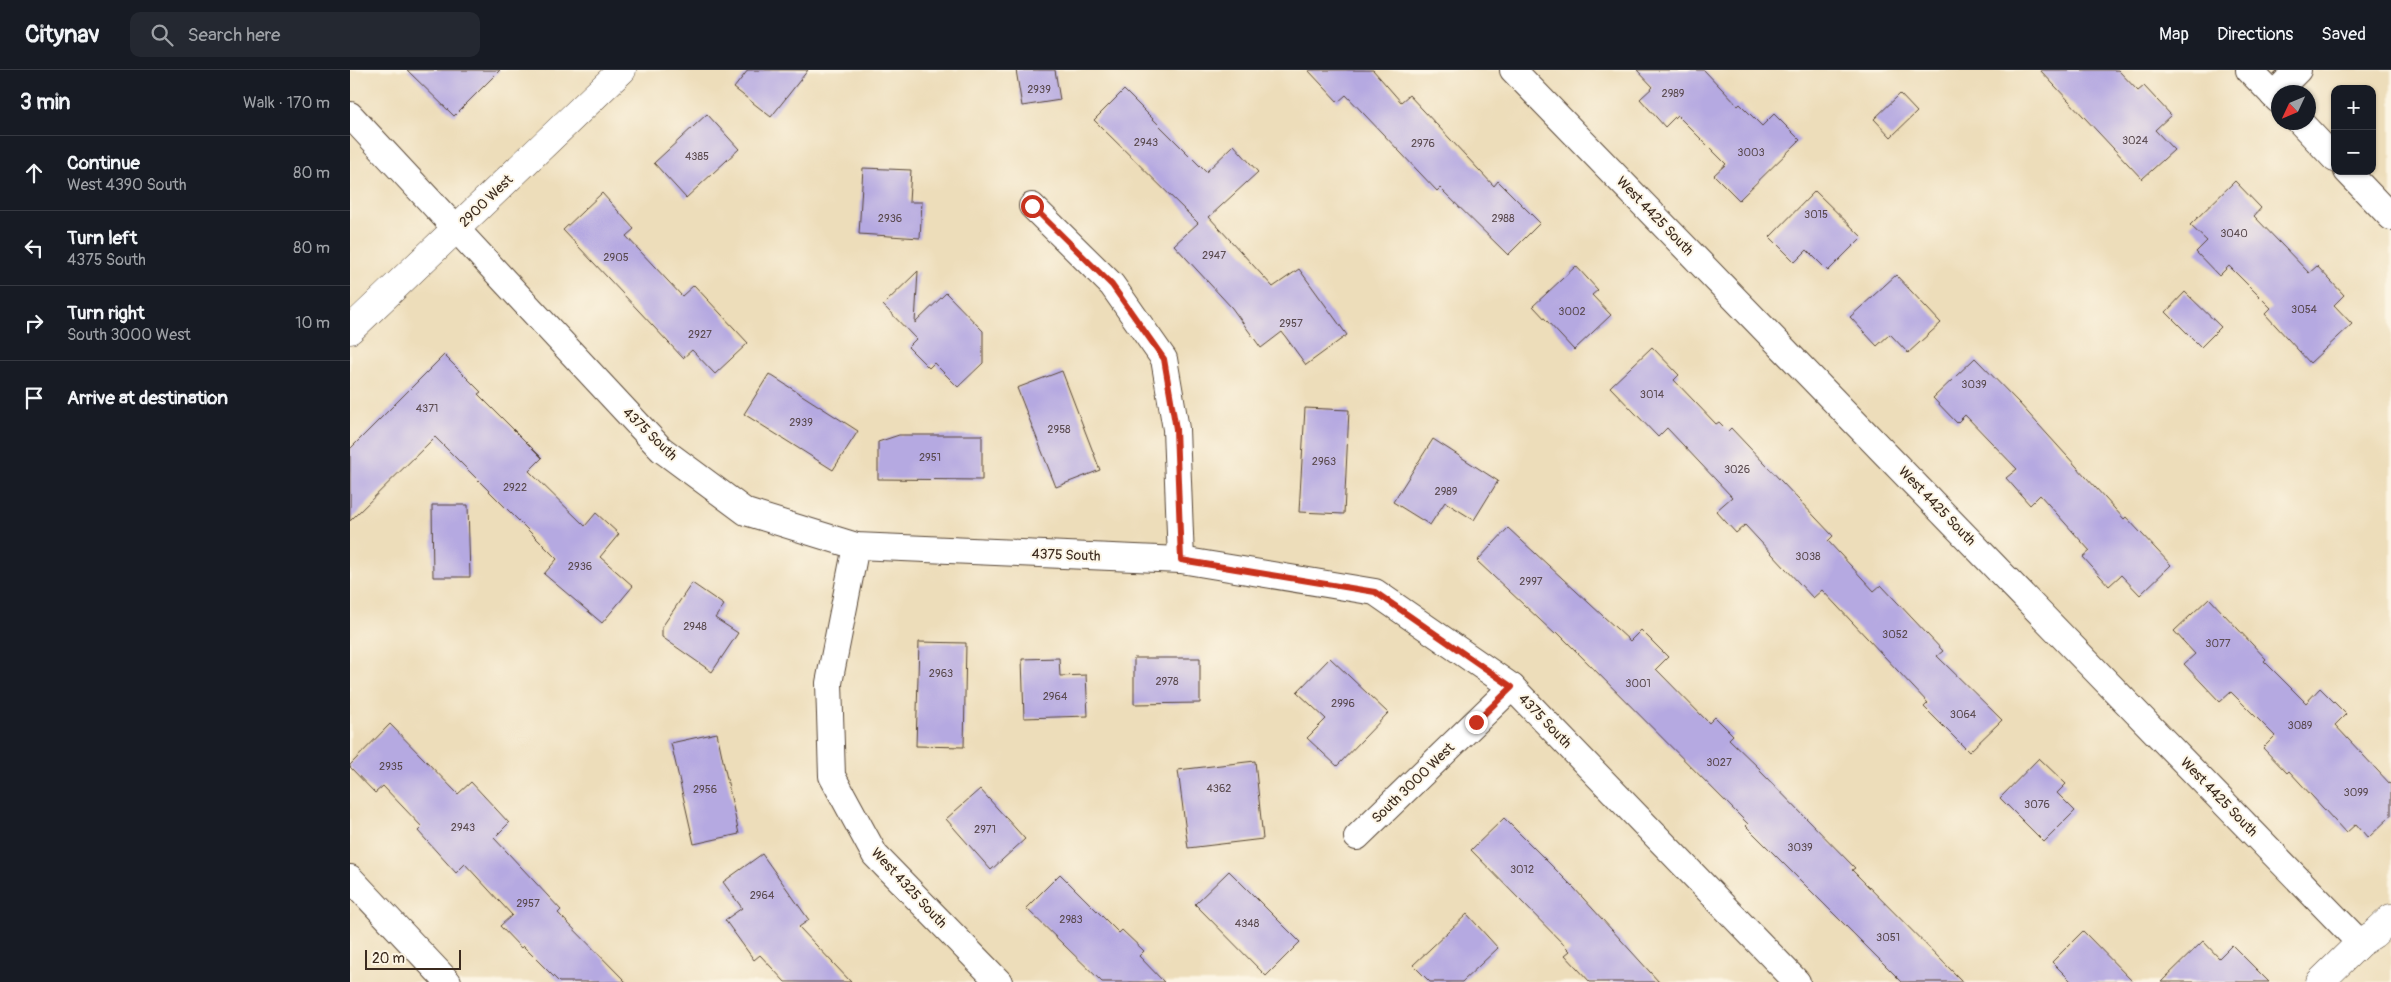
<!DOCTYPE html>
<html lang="en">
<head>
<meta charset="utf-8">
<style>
  body { margin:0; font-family:Pangolin,sans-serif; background:#242831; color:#f1f3f6 }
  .controls { position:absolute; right:15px; top:15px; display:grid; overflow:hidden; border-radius:10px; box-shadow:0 1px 4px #0004 }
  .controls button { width:45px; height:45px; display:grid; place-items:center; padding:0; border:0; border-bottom:1px solid #363941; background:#171b24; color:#f1f3f6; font:25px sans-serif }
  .compass { position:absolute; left:1921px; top:15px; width:45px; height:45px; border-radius:50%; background:#171b24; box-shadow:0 1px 4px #0004; rotate:226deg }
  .scale { position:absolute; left:15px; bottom:12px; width:96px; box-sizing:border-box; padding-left:5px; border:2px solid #3b2a1e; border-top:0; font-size:14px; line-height:18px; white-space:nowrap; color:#3b2a1e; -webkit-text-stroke:4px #fcf5e5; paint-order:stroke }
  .stop { position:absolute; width:15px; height:15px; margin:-11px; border:4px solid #c8321e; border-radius:50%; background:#fff }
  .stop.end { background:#c8321e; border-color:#fff; box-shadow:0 1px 5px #0008 }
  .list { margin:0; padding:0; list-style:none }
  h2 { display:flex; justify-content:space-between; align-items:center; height:65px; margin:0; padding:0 20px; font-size:21px }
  h2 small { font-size:16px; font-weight:400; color:#9ea1a6 }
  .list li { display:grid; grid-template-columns:32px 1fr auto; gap:15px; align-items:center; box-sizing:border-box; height:75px; padding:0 20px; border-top:1px solid #363941 }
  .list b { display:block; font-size:19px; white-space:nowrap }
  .list p { margin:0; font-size:16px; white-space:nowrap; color:#9ea1a6 }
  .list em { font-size:16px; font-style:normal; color:#9ea1a6 }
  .icon { flex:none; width:28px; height:28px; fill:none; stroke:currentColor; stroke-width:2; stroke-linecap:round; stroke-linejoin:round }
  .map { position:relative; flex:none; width:2041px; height:912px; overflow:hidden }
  header { display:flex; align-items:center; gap:30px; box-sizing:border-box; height:70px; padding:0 25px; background:#171b24; border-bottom:1px solid #363941 }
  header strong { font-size:24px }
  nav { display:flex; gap:28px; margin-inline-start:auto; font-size:18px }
  .search { width:350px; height:45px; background:#242831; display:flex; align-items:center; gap:12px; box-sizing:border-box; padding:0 18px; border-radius:10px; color:#9ea1a6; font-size:19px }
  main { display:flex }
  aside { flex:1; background:#171b24 }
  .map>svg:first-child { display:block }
  .building { fill:#b5a9e1 }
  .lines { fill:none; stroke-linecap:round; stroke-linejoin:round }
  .minor-casing { stroke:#564535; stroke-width:28 }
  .tertiary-casing { stroke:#564535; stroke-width:29 }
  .minor { stroke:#fff; stroke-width:26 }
  .tertiary { stroke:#fff; stroke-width:28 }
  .route { stroke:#c8321e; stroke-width:6 }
  .labels { text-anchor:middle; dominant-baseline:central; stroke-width:4; stroke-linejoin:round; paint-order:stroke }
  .number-label { font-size:11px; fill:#5a4a4f }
  .street-label { font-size:14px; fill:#3b2a1e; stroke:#fcf5e5 }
</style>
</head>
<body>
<header>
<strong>Citynav</strong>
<div class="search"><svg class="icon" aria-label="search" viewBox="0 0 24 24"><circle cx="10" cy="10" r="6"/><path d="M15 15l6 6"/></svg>Search here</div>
<nav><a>Map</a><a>Directions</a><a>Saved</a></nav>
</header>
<main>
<aside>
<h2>3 min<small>Walk · 170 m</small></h2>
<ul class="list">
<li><svg class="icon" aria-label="ahead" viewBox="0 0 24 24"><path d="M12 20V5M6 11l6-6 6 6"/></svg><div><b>Continue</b><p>West 4390 South</p></div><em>80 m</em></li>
<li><svg class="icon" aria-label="left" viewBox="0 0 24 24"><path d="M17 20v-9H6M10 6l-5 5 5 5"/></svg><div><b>Turn left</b><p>4375 South</p></div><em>80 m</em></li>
<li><svg class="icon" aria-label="right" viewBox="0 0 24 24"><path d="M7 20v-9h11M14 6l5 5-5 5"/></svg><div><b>Turn right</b><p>South 3000 West</p></div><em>10 m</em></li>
<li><svg class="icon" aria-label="arrive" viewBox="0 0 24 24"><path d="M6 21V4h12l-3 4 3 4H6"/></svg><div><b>Arrive at destination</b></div></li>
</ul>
</aside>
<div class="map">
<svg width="2041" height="912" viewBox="0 0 2041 912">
  <rect width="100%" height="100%" fill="#fcf5e5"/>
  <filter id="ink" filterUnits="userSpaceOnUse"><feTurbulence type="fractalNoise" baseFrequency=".02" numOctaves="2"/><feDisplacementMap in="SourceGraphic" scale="10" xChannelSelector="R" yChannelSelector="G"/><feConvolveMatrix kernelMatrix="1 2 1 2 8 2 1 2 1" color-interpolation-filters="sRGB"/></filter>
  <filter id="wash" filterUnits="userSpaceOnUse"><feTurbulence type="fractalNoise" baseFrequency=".0096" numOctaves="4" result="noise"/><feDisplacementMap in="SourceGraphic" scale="20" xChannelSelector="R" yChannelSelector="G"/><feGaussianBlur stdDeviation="1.12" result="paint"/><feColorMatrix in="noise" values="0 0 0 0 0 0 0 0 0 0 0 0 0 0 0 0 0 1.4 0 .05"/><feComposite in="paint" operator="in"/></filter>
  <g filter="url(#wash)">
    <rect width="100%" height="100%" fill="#edddba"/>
    <g id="blocks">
      <!-- building -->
      <g class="building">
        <polygon points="57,0 150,0 104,46"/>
        <polygon points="398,0 458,0 421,47 384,18"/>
        <polygon points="666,0 705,0 710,30 672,36"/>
        <polygon points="958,0 1023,0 1051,32 1059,25 1144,116 1148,111 1190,153 1158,185 1090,118 1087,121 996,25 988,32"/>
        <polygon points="1287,0 1354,0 1388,36 1390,34 1412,56 1424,44 1450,70 1389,130 1364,105 1376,94 1327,45 1315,57 1290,29 1303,17"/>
        <polygon points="1690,0 1768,0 1788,21 1794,16 1821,45 1805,60 1824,80 1792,109"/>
        <polygon points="774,20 856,102 884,75 908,102 859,147 923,217 949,199 997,265 956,295 932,262 911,278 882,238 824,175 848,153 744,50"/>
        <polygon points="1550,24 1567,42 1541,67 1524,49"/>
        <polygon points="357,44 389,79 336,128 304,93"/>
        <polygon points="513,98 561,100 559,132 572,132 570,168 509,164"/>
        <polygon points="1885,111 1911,138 1904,146 1959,203 1967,196 1994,225 1984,235 2002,254 1960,293 1915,244 1921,238 1879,196 1869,206 1846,182 1857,171 1840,155"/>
        <polygon points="1465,121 1512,167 1478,201 1457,180 1445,192 1420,167"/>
        <polygon points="252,123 284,159 276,166 332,226 344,215 398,273 365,304 342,280 333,288 213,160"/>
        <polygon points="1226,196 1248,220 1242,225 1261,245 1224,280 1183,236"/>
        <polygon points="568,201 565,253 596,223 633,261 633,293 608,317 584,293 579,298 558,277 566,269 533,235"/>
        <polygon points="1546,205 1591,253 1558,283 1540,264 1527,276 1500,247"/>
        <polygon points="1835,222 1871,257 1851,277 1816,242"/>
        <polygon points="1302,277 1329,305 1324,310 1366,354 1369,352 1378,361 1381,358 1483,466 1478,471 1524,521 1531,515 1593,581 1587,586 1652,650 1619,682 1574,637 1578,633 1472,520 1463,528 1395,455 1386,463 1366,441 1382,427 1317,358 1308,367 1260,317"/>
        <polygon points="94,285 131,322 128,324 192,388 179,401 235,456 246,443 269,464 250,487 283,516 252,553 194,504 207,489 85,367 0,451 0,379"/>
        <polygon points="1625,288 1669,333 1774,449 1776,447 1821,495 1790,525 1771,505 1759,516 1733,487 1740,481 1690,425 1680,435 1656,408 1667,399 1615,345 1607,353 1583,328"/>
        <polygon points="712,301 750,400 706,417 667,318"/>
        <polygon points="419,304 508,361 483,400 394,344"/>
        <polygon points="955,338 999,340 994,444 949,442"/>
        <polygon points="549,365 632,365 632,410 528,409 528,372"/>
        <polygon points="1083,369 1148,411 1124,450 1095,432 1080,455 1043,432"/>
        <polygon points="82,435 118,435 120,507 83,507"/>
        <polygon points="1158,458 1280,571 1291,560 1318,587 1306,599 1359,653 1365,647 1383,665 1379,669 1411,700 1410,701 1505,798 1502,800 1613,912 1552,912 1396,756 1398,754 1207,562 1205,564 1127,491"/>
        <polygon points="342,513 374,535 365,548 388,563 362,602 312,567 312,557"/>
        <polygon points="1859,528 1916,589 1914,591 1956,633 1970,618 1996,644 1985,655 2041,715 2041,746 2018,768 2006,754 1996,763 1939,701 1937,703 1913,678 1925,666 1881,622 1870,632 1834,594 1845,584 1824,561"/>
        <polygon points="569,572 616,573 614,677 566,676"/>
        <polygon points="709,588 710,606 736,605 738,646 674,648 672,589"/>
        <polygon points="784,588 850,588 850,633 784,634"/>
        <polygon points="980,588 1038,643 987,696 957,668 976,649 947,622"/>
        <polygon points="40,654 108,724 121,712 159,753 144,768 211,840 208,843 276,912 209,912 173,876 171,878 150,856 162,845 115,794 106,803 68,761 72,757 33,716 25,723 0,697 0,695"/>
        <polygon points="367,663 389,764 344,774 321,673"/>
        <polygon points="1689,688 1716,714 1707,723 1725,741 1694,772 1650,728"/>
        <polygon points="905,691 913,769 838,778 828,700"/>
        <polygon points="630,719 675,769 641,800 596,749"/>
        <polygon points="1154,748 1224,818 1309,912 1240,912 1215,885 1220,881 1121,780"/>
        <polygon points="412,784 459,850 449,857 501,912 435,912 410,885 404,890 375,850 392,838 373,812"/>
        <polygon points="879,801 950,872 916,906 845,834"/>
        <polygon points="710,804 769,863 772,860 794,881 789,886 814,912 752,912 676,838"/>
        <polygon points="1117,844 1148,878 1112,912 1080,912 1063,895"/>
        <polygon points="1733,861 1783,912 1722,912 1702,892"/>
        <polygon points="1853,871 1869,888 1882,875 1919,912 1811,912"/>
      </g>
    </g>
  </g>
  <g filter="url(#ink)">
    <use href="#blocks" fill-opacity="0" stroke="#564535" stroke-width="1"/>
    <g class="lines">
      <!-- minor casing -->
      <g class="minor-casing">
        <g id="minor">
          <polyline points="1163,0 2010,873"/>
          <polyline points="1899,0 1928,30"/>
          <polyline points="1923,25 1948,0"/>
          <polyline points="0,45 311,379 396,442 506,476 831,490 1025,522 1162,617 1447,912"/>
          <polyline points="1950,52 1985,89"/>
          <polyline points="1997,101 2041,147"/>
          <polyline points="682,136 762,215 814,289 826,359 831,490"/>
          <polyline points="506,476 479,613 482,706 525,785 649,912"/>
          <polyline points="1007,767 1162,617"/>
          <polyline points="0,808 98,912"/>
        </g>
      </g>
      <!-- tertiary casing -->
      <g class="tertiary-casing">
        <g id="tertiary">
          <polyline points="0,260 272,0"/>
          <polyline points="1970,912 2010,873 2024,864 2041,848"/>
        </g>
      </g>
      <!-- minor -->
      <use href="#minor" class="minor"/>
      <!-- tertiary -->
      <use href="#tertiary" class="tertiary"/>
    </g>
  </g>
  <g class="lines" filter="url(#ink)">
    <!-- route -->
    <polyline class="route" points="682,136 762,215 814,289 826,359 831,490 1025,522 1162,617 1126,652"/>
  </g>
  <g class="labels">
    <!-- number labels -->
    <g class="number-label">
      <text x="689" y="19">2939</text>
      <text x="1323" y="23">2989</text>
      <text x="1785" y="70">3024</text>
      <text x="796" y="72">2943</text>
      <text x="1073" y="73">2976</text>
      <text x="1401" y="82">3003</text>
      <text x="347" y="86">4385</text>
      <text x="1466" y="144">3015</text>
      <text x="540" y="148">2936</text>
      <text x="1153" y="148">2988</text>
      <text x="1884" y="163">3040</text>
      <text x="864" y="185">2947</text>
      <text x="266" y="187">2905</text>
      <text x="1954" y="239">3054</text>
      <text x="1222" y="241">3002</text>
      <text x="941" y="253">2957</text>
      <text x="350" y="264">2927</text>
      <text x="1624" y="314">3039</text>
      <text x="1302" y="324">3014</text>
      <text x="77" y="338">4371</text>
      <text x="451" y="352">2939</text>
      <text x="709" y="359">2958</text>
      <text x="580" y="387">2951</text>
      <text x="974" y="391">2963</text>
      <text x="1387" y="399">3026</text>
      <text x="165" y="417">2922</text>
      <text x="1096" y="421">2989</text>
      <text x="1458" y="486">3038</text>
      <text x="230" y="496">2936</text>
      <text x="1181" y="511">2997</text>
      <text x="345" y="556">2948</text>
      <text x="1545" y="564">3052</text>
      <text x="1868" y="573">3077</text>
      <text x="591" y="603">2963</text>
      <text x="817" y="611">2978</text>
      <text x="1288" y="613">3001</text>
      <text x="705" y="626">2964</text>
      <text x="993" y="633">2996</text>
      <text x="1613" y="644">3064</text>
      <text x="1950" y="655">3089</text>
      <text x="1369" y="692">3027</text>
      <text x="41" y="696">2935</text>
      <text x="869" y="718">4362</text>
      <text x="355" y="719">2956</text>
      <text x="2006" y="722">3099</text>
      <text x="1687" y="734">3076</text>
      <text x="113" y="757">2943</text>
      <text x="635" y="759">2971</text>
      <text x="1450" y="777">3039</text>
      <text x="1172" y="799">3012</text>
      <text x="412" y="825">2964</text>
      <text x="178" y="833">2957</text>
      <text x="721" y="849">2983</text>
      <text x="897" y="853">4348</text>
      <text x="1538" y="867">3051</text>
    </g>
    <!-- street labels -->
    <g class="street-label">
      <text transform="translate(136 131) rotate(-44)">2900 West</text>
      <text transform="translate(1305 146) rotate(46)">West 4425 South</text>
      <text transform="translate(300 364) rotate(44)">4375 South</text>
      <text transform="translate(1587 436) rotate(46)">West 4425 South</text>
      <text transform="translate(716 485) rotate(2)">4375 South</text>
      <text transform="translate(1195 651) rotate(46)">4375 South</text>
      <text transform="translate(1063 713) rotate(-44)">South 3000 West</text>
      <text transform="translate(1869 727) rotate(46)">West 4425 South</text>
      <text transform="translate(559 818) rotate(47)">West 4325 South</text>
    </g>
  </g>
</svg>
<div class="controls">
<button>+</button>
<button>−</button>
</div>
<svg class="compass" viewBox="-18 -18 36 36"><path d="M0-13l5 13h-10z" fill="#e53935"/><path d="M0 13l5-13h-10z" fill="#9ea1a6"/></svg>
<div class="scale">20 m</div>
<div class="stop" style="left:682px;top:136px"></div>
<div class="stop end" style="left:1126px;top:652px"></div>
</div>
</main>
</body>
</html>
